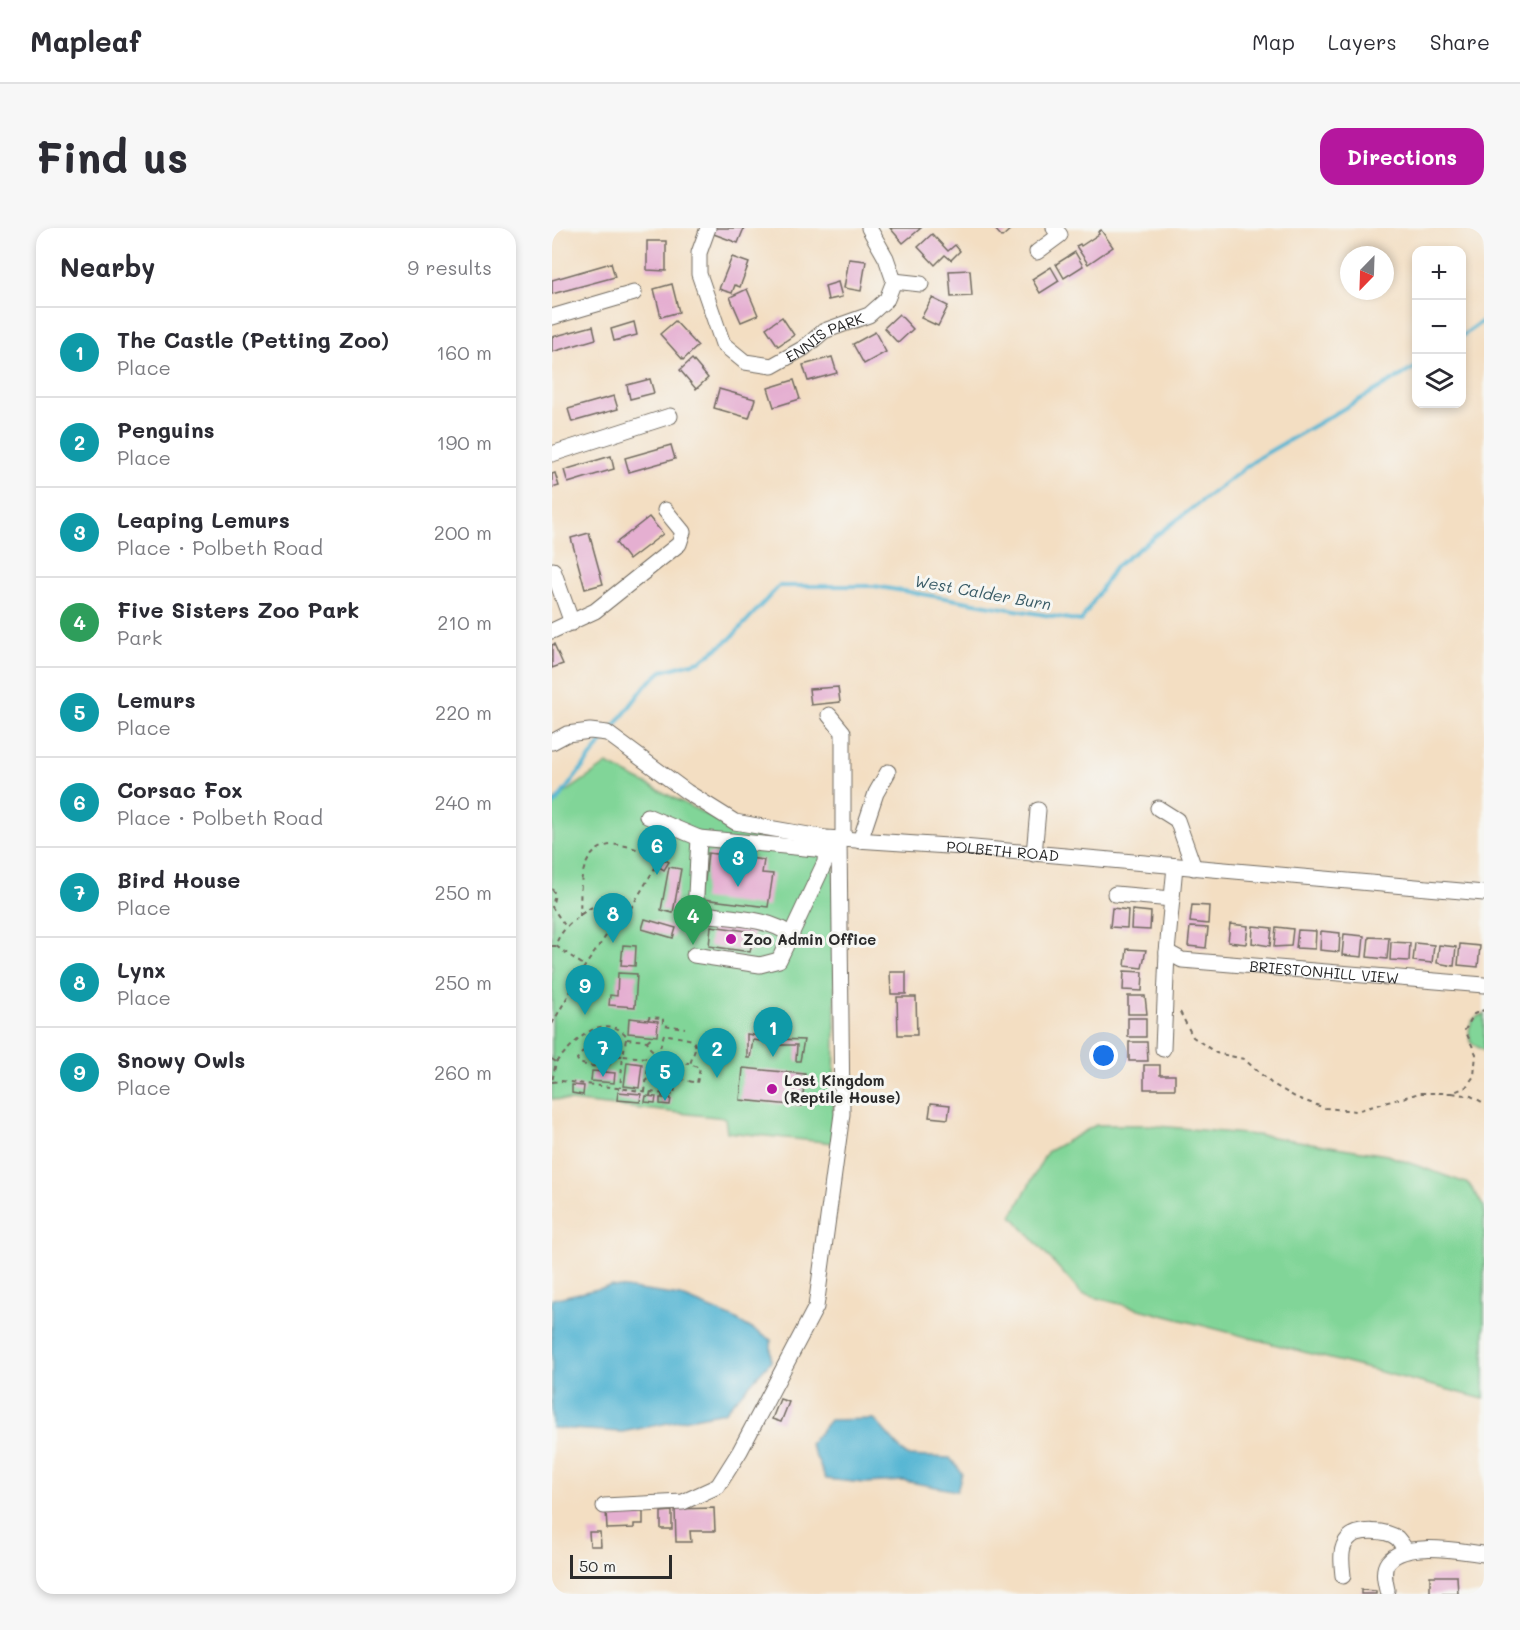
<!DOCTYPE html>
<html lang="en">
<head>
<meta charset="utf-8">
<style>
  body { margin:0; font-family:Mali,sans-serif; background:#f7f7f7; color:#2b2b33 }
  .controls { position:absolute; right:18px; top:18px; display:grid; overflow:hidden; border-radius:12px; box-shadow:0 3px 9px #0003 }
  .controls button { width:54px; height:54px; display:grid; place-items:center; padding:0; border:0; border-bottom:2px solid #e1e1e2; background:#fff; color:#2b2b33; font:30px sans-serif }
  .compass { position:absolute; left:788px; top:18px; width:54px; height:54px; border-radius:50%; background:#fff; box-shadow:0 3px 9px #0003; rotate:203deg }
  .scale { position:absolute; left:18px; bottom:15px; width:102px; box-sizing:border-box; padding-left:6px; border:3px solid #2b2b2b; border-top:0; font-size:16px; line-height:21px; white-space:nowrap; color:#2b2b2b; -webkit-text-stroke:4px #f6f6f2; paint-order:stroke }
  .you { position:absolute; left:552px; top:828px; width:21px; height:21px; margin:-15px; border:4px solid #fff; border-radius:50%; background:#1a73e8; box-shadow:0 0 0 9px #1a73e833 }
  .badge { display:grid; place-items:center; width:39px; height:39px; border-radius:50%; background:#b5179e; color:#fff; font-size:20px; font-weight:700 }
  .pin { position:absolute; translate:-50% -50px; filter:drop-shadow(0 2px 3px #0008) }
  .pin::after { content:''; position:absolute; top:32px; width:21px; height:18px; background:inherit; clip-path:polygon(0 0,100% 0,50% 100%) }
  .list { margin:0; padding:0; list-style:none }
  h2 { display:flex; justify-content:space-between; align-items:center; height:78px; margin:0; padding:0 24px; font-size:26px }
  h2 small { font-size:20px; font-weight:400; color:#7c7c81 }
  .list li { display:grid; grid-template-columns:39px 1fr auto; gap:18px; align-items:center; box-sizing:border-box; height:90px; padding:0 24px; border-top:2px solid #e1e1e2 }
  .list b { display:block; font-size:22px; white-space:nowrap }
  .list p { margin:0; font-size:20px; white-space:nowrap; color:#7c7c81 }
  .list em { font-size:20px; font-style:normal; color:#7c7c81 }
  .icon { flex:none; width:33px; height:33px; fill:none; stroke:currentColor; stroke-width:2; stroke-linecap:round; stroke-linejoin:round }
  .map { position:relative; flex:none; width:932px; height:1366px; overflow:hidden; border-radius:18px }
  header { display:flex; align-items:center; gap:36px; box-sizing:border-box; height:84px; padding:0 30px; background:#fff; border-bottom:2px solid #e1e1e2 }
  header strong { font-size:28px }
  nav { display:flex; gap:33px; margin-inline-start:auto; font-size:21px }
  .intro { display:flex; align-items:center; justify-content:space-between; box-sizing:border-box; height:144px; padding:0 36px }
  h1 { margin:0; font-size:42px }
  .button { padding:15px 27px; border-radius:18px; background:#b5179e; color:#fff; font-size:21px; font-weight:700 }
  main { display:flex; gap:36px; padding:0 36px }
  aside { flex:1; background:#fff; border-radius:18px; box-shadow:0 3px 9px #0003 }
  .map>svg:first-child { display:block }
  .green { fill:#81d598; stroke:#568062; stroke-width:1.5 }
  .water { fill:#54b5d3; stroke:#40707f; stroke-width:1.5 }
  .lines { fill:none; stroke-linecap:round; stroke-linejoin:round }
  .stream { stroke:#54b5d3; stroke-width:4 }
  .building { fill:#e5afd1 }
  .minor-casing { stroke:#716a60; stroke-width:17 }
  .path { stroke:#716a60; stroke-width:2; stroke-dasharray:4.5 4.5; stroke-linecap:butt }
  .minor { stroke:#fff; stroke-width:15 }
  .path-bridge { stroke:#716a60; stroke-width:2; stroke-dasharray:4.5 4.5; stroke-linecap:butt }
  .poi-dot { fill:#b5179e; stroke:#f6f6f2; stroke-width:2 }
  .labels { text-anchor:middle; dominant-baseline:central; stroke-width:6; stroke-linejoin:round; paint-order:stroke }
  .street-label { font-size:15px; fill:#2b2b2b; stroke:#f6f6f2 }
  .poi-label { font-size:15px; font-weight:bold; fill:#2b2b2b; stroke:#f6f6f2; text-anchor:start }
  .water-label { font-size:16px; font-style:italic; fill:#395b66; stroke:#f6f6f2 }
</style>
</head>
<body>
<header>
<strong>Mapleaf</strong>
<nav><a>Map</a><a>Layers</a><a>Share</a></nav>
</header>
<div class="intro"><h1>Find us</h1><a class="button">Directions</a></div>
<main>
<aside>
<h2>Nearby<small>9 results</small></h2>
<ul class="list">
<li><span class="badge" style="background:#0f9aa8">1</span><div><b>The Castle (Petting Zoo)</b><p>Place</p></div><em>160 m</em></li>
<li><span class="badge" style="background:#0f9aa8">2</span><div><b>Penguins</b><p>Place</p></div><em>190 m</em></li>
<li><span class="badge" style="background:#0f9aa8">3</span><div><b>Leaping Lemurs</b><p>Place · Polbeth Road</p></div><em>200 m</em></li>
<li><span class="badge" style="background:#2e9e5b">4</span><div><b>Five Sisters Zoo Park</b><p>Park</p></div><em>210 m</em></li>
<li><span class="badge" style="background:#0f9aa8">5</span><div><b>Lemurs</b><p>Place</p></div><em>220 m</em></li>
<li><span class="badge" style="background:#0f9aa8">6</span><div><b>Corsac Fox</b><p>Place · Polbeth Road</p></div><em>240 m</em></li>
<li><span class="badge" style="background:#0f9aa8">7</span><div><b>Bird House</b><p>Place</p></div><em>250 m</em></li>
<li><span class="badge" style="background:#0f9aa8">8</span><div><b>Lynx</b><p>Place</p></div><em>250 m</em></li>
<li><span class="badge" style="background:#0f9aa8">9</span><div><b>Snowy Owls</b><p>Place</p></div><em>260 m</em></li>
</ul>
</aside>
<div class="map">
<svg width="932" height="1366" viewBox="0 0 932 1366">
  <rect width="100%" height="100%" fill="#f6f6f2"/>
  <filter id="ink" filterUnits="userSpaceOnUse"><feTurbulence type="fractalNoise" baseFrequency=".0167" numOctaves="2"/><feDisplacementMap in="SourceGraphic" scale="12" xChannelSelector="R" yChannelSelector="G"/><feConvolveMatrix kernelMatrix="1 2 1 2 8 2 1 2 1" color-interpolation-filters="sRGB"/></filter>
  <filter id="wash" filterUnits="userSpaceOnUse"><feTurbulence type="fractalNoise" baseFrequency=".008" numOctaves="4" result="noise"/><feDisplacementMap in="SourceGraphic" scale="24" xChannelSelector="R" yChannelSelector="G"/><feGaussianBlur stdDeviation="1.35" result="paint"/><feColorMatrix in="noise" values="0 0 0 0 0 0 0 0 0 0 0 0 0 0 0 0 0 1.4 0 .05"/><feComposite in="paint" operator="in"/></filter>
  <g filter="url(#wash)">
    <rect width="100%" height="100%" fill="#f3dec2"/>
    <!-- green -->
    <g class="green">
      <polygon points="55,536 181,600 282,628 283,806 281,915 175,904 173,890 0,871 0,574"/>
      <path d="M932 786V823L919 815C915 801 917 790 932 786Z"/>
      <polygon points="544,897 595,897 714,908 835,927 917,956 932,979 932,1171 530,1066 460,988 495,924"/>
    </g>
    <!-- water -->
    <g class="water">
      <polygon points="59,1058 128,1068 181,1090 219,1112 219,1133 172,1184 70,1204 0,1200 0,1071"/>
      <polygon points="322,1191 355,1228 398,1230 410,1245 405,1263 352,1253 312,1255 274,1251 258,1216 278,1192"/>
    </g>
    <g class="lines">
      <!-- stream -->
      <g class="stream">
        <polyline points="910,108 932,92"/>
        <polyline points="59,503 94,457 110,443 148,433 178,411 227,358 322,358 529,393 563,339 706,230 864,139"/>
        <polyline points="0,579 54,509"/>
      </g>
    </g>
    <g id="blocks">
      <!-- building -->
      <g class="building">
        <polygon points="161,0 192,0 186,15 159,5"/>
        <polygon points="338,0 369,0 351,15"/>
        <polygon points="442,0 460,0 450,9"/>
        <polygon points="549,2 561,19 536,36 524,18 528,16 529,18 547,6 546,4"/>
        <polygon points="380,6 396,23 403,17 408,23 399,32 393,27 383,37 366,19"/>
        <polygon points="95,13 114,13 114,43 95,42"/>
        <polygon points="523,24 531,38 512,50 504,36"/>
        <polygon points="180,29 197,35 188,59 183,57 180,65 167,61"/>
        <polygon points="297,31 314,33 309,63 292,60"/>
        <polygon points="59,35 63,49 0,66 0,52"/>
        <polygon points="499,39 507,53 488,65 480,51"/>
        <polygon points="418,42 420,68 399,69 397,43"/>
        <polygon points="286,54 290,69 276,72 273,58"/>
        <polygon points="120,56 127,84 109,89 102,61"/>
        <polygon points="195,61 206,87 189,94 178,69"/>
        <polygon points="380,70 396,78 386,98 369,90"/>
        <polygon points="347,86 361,101 346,115 332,100"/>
        <polygon points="230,89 242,107 226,118 214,100"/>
        <polygon points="123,93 146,118 131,132 108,106"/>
        <polygon points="82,94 85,107 62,113 59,101"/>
        <polygon points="41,98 44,111 0,124 0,109"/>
        <polygon points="323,104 334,124 312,136 301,116"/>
        <polygon points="280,129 285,145 256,153 251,137"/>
        <polygon points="140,131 156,150 144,161 128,142"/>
        <polygon points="98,151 102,165 78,171 75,157"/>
        <polygon points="242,152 248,171 222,179 216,160"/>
        <polygon points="167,161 203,171 197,190 162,180"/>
        <polygon points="62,168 66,181 20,194 16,181"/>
        <polygon points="119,217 123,231 77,244 73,230"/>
        <polygon points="59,228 62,241 16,255 12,242"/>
        <polygon points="3,245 7,258 0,260 0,246"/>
        <polygon points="97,289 111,306 77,332 64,315"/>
        <polygon points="37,305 51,356 33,361 19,310"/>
        <polygon points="2,416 11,436 0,440 0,417"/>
        <polygon points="286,459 288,474 259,477 257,461"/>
        <polygon points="156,625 212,632 210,645 221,646 216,679 151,671"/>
        <polygon points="112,631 117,634 112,642 107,639"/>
        <polygon points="117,639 129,641 121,685 109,682"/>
        <polygon points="640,677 657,678 656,696 638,694"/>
        <polygon points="560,680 576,682 575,700 558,699"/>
        <polygon points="580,682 599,684 598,702 579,701"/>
        <polygon points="93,691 124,700 121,710 90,701"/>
        <polygon points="678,696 696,698 694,716 676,714"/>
        <polygon points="159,698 202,704 198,724 157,718"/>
        <polygon points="701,698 720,700 718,718 700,715"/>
        <polygon points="638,699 656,700 654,720 636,718"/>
        <polygon points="724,699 741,701 739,718 722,719"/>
        <polygon points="746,702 764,703 763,721 744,720"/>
        <polygon points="769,703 788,705 787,724 768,722"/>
        <polygon points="792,706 812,708 810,729 790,727"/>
        <polygon points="817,709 837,710 835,731 815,729"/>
        <polygon points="839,714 858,715 857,733 838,732"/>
        <polygon points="863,715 882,717 880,735 861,733"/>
        <polygon points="908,716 928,718 926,739 906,737"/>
        <polygon points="71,717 84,718 83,738 69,737"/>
        <polygon points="887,717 904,719 902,738 885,735"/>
        <polygon points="575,721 594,722 590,740 573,738"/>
        <polygon points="572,743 591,744 590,763 571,762"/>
        <polygon points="338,744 354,744 354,766 339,766"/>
        <polygon points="66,745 85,746 83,779 57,777 58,767 65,768"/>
        <polygon points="576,768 593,768 595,786 576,786"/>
        <polygon points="345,769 364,769 365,807 346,807"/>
        <polygon points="77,790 106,793 105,808 76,805"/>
        <rect x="576" y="790" width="18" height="19"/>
        <polygon points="195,806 218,810 218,806 228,807 227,811 252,812 248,833 244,833 245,817 217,817 217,814 201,812 198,830 195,830"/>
        <polygon points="150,812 179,815 177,826 149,824"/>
        <polygon points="577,814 595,814 596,833 577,833"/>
        <polygon points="75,834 90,836 87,860 72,858"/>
        <polygon points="592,837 608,837 608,847 623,847 623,861 592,861"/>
        <polygon points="191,840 253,846 250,878 188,872"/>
        <polygon points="40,843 63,845 62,855 39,853"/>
        <polygon points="20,857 32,858 31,867 20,865"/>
        <polygon points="66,864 89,866 88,874 65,872"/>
        <polygon points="94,868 104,869 103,875 93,874"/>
        <polygon points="108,870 119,870 118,877 108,876"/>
        <polygon points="379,875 398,877 396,891 377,889"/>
        <polygon points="228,1171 237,1174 229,1194 220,1191"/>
        <polygon points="162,1280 163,1303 138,1303 139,1314 124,1314 123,1281"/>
        <polygon points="81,1281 82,1284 91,1284 91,1296 82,1296 82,1300 55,1301 54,1282"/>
        <polygon points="120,1283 120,1301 109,1301 109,1284"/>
        <polygon points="37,1304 48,1304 49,1318 38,1318"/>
        <polygon points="878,1348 905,1348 906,1366 878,1366"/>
        <polygon points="809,1362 824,1363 824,1366 809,1366"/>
      </g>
    </g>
  </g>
  <g filter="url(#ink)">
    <use href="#blocks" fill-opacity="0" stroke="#716a60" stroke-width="1.5"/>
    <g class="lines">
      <!-- minor casing -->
      <g class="minor-casing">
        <g id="minor">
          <path id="s1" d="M156 0 147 25V46L171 116 193 134 220 138 252 120 272 103 317 87 335 71 342 53 334 30 317 0"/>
          <polyline points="485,24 508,7 502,0"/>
          <polyline points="342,53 369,56"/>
          <polyline points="0,89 82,65"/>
          <polyline points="0,226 118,188"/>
          <polyline points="1,342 20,395"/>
          <polyline points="0,403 43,383 127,316 131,304 113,282"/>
          <polyline points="277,487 291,504 291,612"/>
          <path id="s2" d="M0 514 15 506 38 503 55 505 135 564 183 594 274 610 411 619 932 665"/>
          <polyline points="606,580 625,592 642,640"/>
          <polyline points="95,588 147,610"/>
          <polyline points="308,613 324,565 336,544"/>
          <polyline points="482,626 486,582"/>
          <path id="s3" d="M623 638 615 724 630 732 932 757"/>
          <polyline points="563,666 620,671"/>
          <path d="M240 708C216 688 172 690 143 685L147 610 274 622"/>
          <polyline points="142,727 208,737 227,732 273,634 274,613"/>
          <polyline points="611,821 615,724"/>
          <polyline points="52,1278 131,1274 166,1258 188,1223 264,1079 290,886 287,611"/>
          <path d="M791 1348C790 1336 787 1321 796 1311 805 1300 835 1302 845 1310 848 1313 851 1318 854 1322"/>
          <path d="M835 1362C833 1353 830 1342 836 1334 853 1312 907 1323 932 1326"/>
        </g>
      </g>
      <!-- path -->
      <g class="path">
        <polyline points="0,661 3,666 0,679 14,699"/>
        <path d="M0 718H4C5 702 39 675 56 673 64 672 72 677 79 680L107 633C83 617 45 603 32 641 27 655 29 673 28 688"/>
        <polyline points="4,718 33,738"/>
        <polyline points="628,784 641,809 664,825 692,831 719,855 745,870 773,880 804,883 868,865 900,865 914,859 922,848 924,826 913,802 922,786 932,782"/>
        <polyline points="96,792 97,789 111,790 111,797 133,800"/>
        <polyline points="0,796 33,738 70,685 78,680"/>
        <polyline points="74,811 71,828 97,830"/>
        <polyline points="95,813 101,808"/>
        <path d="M59 827V807L55 805 40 813 25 831 27 835C36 838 49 841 58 836L59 827 71 828 68 860"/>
        <polyline points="0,831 4,834 0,854"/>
        <path d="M4 834C21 816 48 783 73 806L74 811 95 813 98 820 106 827"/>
        <polyline points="0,854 9,853 122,867 124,850 145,855 148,840 138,836 144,819 141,812 112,806 105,830"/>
        <polyline points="93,864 97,830 137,835"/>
        <polyline points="900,865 919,868 932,875"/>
      </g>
      <!-- minor -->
      <use href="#minor" class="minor"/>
      <!-- path-bridge -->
      <g class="path-bridge">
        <polyline points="98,868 99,862"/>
        <polyline points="110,869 111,863"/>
      </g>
    </g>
  </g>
  <!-- markers -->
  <g class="poi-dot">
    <circle cx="179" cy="711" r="6"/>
    <circle cx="220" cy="861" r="6"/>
  </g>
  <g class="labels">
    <!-- street labels -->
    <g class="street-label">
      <text stroke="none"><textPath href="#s1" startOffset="238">ENNIS PARK</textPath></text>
      <text stroke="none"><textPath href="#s2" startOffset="483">POLBETH ROAD</textPath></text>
      <text stroke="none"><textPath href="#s3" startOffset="246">BRIESTONHILL VIEW</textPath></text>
    </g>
    <!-- poi labels -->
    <g class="poi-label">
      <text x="191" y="711">Zoo Admin Office</text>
      <text x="232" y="852">Lost Kingdom<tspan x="232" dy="17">(Reptile House)</tspan></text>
    </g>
    <!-- water labels -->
    <g class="water-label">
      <text transform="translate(431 364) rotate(10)">West Calder Burn</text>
    </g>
  </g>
</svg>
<div class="controls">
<button>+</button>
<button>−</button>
<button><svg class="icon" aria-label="layers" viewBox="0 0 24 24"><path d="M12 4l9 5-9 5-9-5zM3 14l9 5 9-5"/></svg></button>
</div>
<svg class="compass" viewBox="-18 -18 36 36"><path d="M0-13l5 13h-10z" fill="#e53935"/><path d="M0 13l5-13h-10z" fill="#7c7c81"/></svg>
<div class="scale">50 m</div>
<div class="you"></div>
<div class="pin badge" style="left:221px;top:829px;background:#0f9aa8">1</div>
<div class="pin badge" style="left:165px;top:850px;background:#0f9aa8">2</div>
<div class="pin badge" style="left:186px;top:659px;background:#0f9aa8">3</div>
<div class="pin badge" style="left:141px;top:717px;background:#2e9e5b">4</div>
<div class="pin badge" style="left:113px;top:873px;background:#0f9aa8">5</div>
<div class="pin badge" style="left:105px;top:647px;background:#0f9aa8">6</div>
<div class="pin badge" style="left:51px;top:849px;background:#0f9aa8">7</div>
<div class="pin badge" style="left:61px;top:715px;background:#0f9aa8">8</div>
<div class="pin badge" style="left:33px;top:787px;background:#0f9aa8">9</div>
</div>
</main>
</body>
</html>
